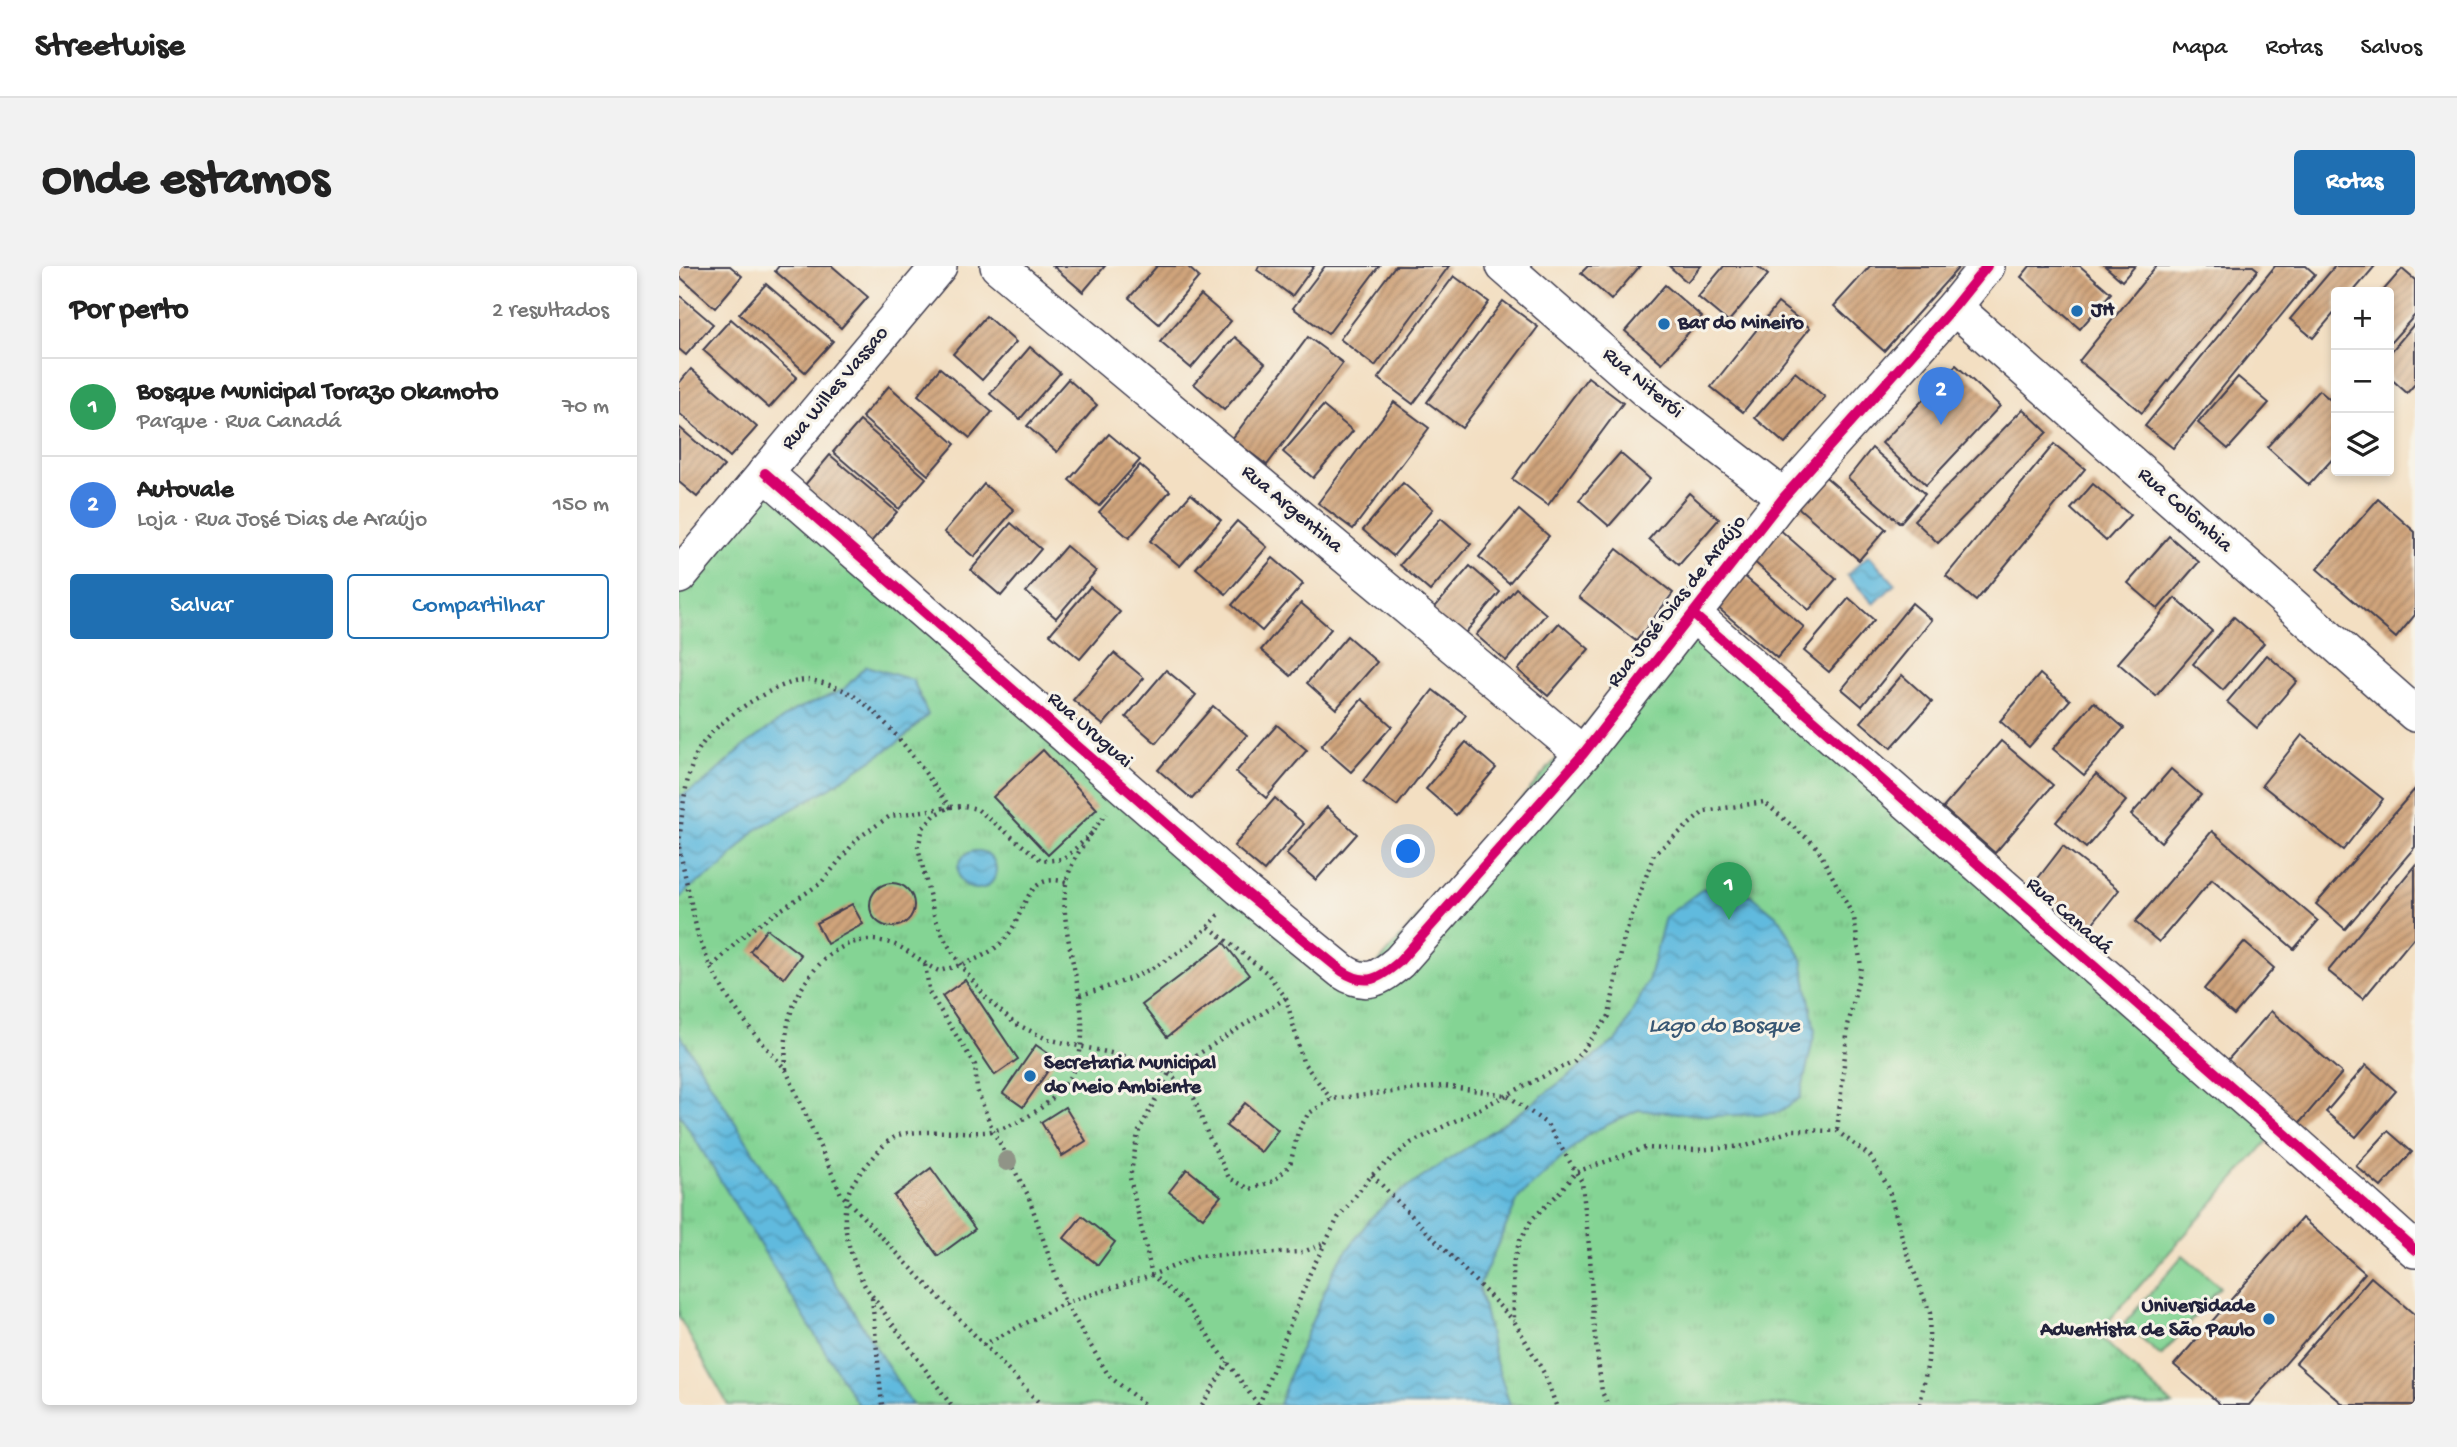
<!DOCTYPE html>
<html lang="pt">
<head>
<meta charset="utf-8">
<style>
  body { margin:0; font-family:"Gochi Hand",sans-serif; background:#f2f2f2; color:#222 }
  .controls { position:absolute; right:21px; top:21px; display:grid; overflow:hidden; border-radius:7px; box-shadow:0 4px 10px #0003 }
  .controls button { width:63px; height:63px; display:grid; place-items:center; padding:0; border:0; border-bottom:2px solid #e0e0e0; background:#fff; color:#222; font:35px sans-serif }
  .you { position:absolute; left:730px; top:586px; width:24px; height:24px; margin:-18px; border:5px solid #fff; border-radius:50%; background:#1a73e8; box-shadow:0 0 0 10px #1a73e833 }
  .badge { display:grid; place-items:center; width:46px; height:46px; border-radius:50%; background:#1f6fb2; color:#fff; font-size:23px; font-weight:700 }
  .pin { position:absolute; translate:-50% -58px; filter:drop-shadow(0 2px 4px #0008) }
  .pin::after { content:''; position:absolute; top:37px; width:24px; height:21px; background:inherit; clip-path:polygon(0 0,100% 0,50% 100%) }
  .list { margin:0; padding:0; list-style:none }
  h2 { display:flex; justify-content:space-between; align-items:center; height:91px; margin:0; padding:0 28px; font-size:30px }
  h2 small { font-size:23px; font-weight:400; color:#767676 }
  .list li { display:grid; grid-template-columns:46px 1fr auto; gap:21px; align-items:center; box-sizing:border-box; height:98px; padding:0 28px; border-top:2px solid #e0e0e0 }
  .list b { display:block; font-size:26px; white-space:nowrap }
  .list p { margin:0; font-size:23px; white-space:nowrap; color:#767676 }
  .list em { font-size:23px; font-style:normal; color:#767676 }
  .actions { display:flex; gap:14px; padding:21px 28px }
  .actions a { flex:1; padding:16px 0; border:2px solid #1f6fb2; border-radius:7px; text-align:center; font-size:24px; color:#1f6fb2 }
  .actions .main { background:#1f6fb2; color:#fff }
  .icon { flex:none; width:38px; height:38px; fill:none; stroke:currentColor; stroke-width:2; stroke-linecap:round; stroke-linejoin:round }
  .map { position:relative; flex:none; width:1736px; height:1139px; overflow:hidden; border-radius:7px }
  header { display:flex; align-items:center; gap:42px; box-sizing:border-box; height:98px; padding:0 35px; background:#fff; border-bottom:2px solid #e0e0e0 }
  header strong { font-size:33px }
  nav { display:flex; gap:38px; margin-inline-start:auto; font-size:24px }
  .intro { display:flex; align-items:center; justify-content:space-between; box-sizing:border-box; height:168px; padding:0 42px }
  h1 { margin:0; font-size:49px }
  .button { padding:18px 32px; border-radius:7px; background:#1f6fb2; color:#fff; font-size:24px; font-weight:700 }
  main { display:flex; gap:42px; padding:0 42px }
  aside { flex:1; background:#fff; border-radius:7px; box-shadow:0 4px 10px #0003 }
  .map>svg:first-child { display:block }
  .park { fill:url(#park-tufts); stroke:#537b68; stroke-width:2 }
  .pitch { fill:#84d494; stroke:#537b68; stroke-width:2 }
  .water { fill:url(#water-waves); stroke:#416e8c; stroke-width:2 }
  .building { fill:url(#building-hatch) }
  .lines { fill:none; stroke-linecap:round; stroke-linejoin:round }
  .minor-casing { stroke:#413e4f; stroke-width:38 }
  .path { stroke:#413e4f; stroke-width:4.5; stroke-dasharray:2 5; stroke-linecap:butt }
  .minor { stroke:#fff; stroke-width:35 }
  .cycleway-casing { stroke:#f7f3e8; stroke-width:15 }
  .cycleway { stroke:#d6006c; stroke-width:10 }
  .tree { fill:#909487 }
  .poi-dot { fill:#1f6fb2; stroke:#f7f3e8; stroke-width:2.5 }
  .labels { text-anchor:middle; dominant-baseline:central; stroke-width:6; stroke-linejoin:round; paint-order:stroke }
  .poi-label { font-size:21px; font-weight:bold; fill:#22223b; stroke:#f7f3e8; text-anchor:start }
  .street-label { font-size:21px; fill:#22223b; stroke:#f7f3e8 }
  .water-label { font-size:23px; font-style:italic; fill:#385774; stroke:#f7f3e8 }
</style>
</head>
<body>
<header>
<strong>Streetwise</strong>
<nav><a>Mapa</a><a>Rotas</a><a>Salvos</a></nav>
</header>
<div class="intro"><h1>Onde estamos</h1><a class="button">Rotas</a></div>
<main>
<aside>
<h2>Por perto<small>2 resultados</small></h2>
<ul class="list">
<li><span class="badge" style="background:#2e9e5b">1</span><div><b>Bosque Municipal Torazo Okamoto</b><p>Parque · Rua Canadá</p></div><em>70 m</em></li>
<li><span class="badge" style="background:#3f7fe0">2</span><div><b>Autovale</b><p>Loja · Rua José Dias de Araújo</p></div><em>150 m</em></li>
</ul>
<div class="actions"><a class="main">Salvar</a><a>Compartilhar</a></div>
</aside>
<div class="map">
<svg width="1736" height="1139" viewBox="0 0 1736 1139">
  <defs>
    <pattern id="park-tufts" width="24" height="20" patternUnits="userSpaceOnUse" patternTransform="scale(1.75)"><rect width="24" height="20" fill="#84d494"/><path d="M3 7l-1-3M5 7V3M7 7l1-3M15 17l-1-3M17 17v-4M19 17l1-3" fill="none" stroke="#72b680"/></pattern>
    <pattern id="water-waves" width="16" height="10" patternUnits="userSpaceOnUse" patternTransform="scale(1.75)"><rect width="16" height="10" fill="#60bade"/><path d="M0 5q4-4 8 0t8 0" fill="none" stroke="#4f97b5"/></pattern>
    <pattern id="building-hatch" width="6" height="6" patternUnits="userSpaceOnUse" patternTransform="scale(1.75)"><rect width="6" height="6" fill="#d0a47b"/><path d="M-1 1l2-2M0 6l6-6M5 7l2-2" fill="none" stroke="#a88566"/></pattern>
  </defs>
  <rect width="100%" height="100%" fill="#f7f3e8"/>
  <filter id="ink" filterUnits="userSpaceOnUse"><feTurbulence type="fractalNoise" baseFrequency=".0143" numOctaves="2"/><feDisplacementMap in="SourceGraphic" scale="14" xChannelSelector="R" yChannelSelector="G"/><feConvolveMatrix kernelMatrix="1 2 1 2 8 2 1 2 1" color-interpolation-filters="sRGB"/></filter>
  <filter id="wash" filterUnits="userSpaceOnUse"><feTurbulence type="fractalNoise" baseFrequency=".00686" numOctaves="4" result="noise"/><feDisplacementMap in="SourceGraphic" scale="28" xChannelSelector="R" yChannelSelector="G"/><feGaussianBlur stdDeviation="1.57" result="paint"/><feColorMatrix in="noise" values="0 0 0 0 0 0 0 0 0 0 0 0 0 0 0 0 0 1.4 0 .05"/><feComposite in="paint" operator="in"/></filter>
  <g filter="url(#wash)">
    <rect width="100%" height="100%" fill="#f3dfc2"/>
    <!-- park -->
    <polygon class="park" points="85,204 662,697 694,703 885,484 1011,335 1595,868 1418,1068 1494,1139 49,1139 0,1051 0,304"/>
    <!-- pitch -->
    <polygon class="pitch" points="1504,989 1541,1021 1482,1090 1445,1058"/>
    <!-- water -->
    <g class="water">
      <polygon points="1190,289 1216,318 1195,338 1168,309"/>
      <polygon points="187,400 234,414 249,449 221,475 152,521 75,565 42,602 9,623 0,634 0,531 26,516 65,480 116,444 164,424"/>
      <circle cx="298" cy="604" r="19"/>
      <polygon points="1025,622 1072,629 1102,654 1123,693 1136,765 1121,832 1098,847 1037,850 959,844 909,868 840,931 800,1020 816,1093 831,1139 600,1139 611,1107 656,1001 691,953 714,931 847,842 940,772 969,715 986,651"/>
      <polygon points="0,767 233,1139 179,1139 0,847"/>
    </g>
    <g id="blocks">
      <!-- building -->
      <g class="building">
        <polygon points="0,0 51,0 63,10 36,42 0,10"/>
        <polygon points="100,0 153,0 189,31 162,62 96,5"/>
        <polygon points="374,0 426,0 404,26"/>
        <polygon points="478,0 508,0 520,11 480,58 450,32"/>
        <polygon points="580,0 635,0 613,30 578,4"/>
        <polygon points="646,0 700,0 649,68 614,42"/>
        <polygon points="716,0 770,0 696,100 661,73"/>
        <polygon points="909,0 961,0 932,34 902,7"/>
        <polygon points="990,0 1022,0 1008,16"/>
        <polygon points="1045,0 1078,0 1089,9 1049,56 1019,31"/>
        <polygon points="1191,0 1281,0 1205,85 1155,40"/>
        <polygon points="1351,0 1401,0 1432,27 1401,63 1342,11"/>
        <polygon points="1426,0 1456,0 1443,15"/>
        <polygon points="1477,0 1574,0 1579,4 1463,147 1400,95"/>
        <polygon points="1596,0 1627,0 1636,8 1494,182 1466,160"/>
        <polygon points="1656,0 1696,0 1674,26 1657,26 1657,45 1634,72 1611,53"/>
        <polygon points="1723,3 1736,14 1736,49 1713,75 1710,73 1710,26 1703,26"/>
        <polygon points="775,10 810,36 734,138 699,112"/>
        <polygon points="87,18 154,75 126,106 60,48"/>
        <polygon points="986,19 1023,51 983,97 946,65"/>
        <polygon points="0,29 34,58 7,89 0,83"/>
        <polygon points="522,29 552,55 512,102 481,76"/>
        <polygon points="824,35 859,61 783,162 748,136"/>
        <polygon points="1099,37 1131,62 1064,146 1032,121"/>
        <polygon points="307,50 337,76 303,114 274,88"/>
        <polygon points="52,53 118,111 90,142 24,84"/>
        <polygon points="1736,57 1736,118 1728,127 1710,111 1710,88"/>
        <polygon points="556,71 586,97 545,144 515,118"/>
        <polygon points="629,71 664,97 588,199 553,173"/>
        <polygon points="351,81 381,107 341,153 311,128"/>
        <polygon points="1277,99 1321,140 1247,219 1203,177"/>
        <polygon points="261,102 313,146 291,172 239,129"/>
        <polygon points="12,103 78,161 51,191 0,147 0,117"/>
        <polygon points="1116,106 1146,131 1106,178 1076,152"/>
        <polygon points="909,111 944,137 869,239 833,213"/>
        <polygon points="1559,111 1590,137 1549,183 1519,157"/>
        <polygon points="389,113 418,139 378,186 348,160"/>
        <polygon points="210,120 276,178 249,209 183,151"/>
        <polygon points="1640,124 1657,139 1657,189 1630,219 1588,181"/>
        <polygon points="715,136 750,162 674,263 639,237"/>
        <polygon points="644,140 674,165 634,212 604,186"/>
        <polygon points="1344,143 1368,166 1259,277 1235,254"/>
        <polygon points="181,155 247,212 220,243 154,186"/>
        <polygon points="0,161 45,200 18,231 0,216"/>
        <polygon points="430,168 461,194 420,240 390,214"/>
        <polygon points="1375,178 1406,203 1297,335 1267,310"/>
        <polygon points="1193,182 1246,228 1221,257 1169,212"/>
        <polygon points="941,187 971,213 930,260 900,234"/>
        <polygon points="151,189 218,246 191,277 125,220"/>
        <polygon points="461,199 491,225 450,272 420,246"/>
        <polygon points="1141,206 1207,263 1180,294 1114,237"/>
        <polygon points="724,217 754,243 714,290 684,264"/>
        <polygon points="305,218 335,244 295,291 265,266"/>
        <polygon points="1414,218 1451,249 1427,275 1392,243"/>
        <polygon points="1010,227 1040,253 1000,299 970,273"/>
        <polygon points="512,228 542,254 501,300 471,275"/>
        <polygon points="1699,233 1736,266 1736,349 1717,372 1638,303"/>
        <polygon points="840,244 870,270 830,317 800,291"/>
        <polygon points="762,252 792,278 751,325 721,299"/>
        <polygon points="558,255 588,281 547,328 517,302"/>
        <polygon points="1091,255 1157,313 1130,344 1064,286"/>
        <polygon points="332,257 362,283 322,330 292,304"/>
        <polygon points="1490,270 1520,296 1479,343 1449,317"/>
        <polygon points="387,280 417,305 377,352 347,326"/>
        <polygon points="938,283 994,327 957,375 900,331"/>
        <polygon points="594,292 624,318 583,365 553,339"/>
        <polygon points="791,300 821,326 781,373 751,347"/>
        <polygon points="1058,304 1125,361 1098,392 1031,335"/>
        <polygon points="411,321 441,346 401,393 371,368"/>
        <polygon points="837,322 867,348 827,395 797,369"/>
        <polygon points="1170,332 1195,354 1150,406 1125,385"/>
        <polygon points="1496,332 1533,365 1477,430 1439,397"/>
        <polygon points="622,337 652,363 612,410 582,384"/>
        <polygon points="1233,337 1253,354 1183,440 1163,423"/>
        <polygon points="1555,351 1585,377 1544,424 1514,398"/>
        <polygon points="880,357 910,383 869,430 839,404"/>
        <polygon points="668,370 698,396 657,443 628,417"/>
        <polygon points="435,387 465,412 424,459 394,434"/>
        <polygon points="1588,389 1618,415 1578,462 1548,436"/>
        <polygon points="487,404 517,429 477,477 447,451"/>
        <polygon points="1361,408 1391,434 1350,481 1321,455"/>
        <polygon points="1223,409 1253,436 1212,482 1182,456"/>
        <polygon points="754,424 787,449 718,540 684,515"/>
        <polygon points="683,433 713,460 672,506 642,480"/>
        <polygon points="1415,436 1445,462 1405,509 1374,483"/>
        <polygon points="534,440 568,469 513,533 479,504"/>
        <polygon points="598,459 628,484 587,532 557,506"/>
        <polygon points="1623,469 1704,533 1664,584 1583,519"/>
        <polygon points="1322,475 1374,519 1316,587 1264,542"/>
        <polygon points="787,476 817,502 777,549 747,523"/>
        <polygon points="364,484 418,543 369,589 314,531"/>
        <polygon points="1492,503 1522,529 1482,576 1452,549"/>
        <polygon points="1417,508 1447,535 1407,582 1377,556"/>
        <polygon points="1736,523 1736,581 1666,663 1637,638"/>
        <polygon points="596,532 625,558 585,605 555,580"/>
        <polygon points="648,541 678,568 637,614 607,588"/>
        <polygon points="1533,565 1639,655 1615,683 1533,613 1480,676 1456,656"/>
        <polygon points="1384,580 1440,624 1408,664 1353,620"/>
        <polygon points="1736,599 1736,670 1684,733 1649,705"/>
        <circle cx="213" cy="639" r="22"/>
        <polygon points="173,638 184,658 148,678 137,657"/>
        <polygon points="88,663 122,689 105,712 71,685"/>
        <polygon points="1565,676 1595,702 1555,749 1525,723"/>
        <polygon points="545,677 570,709 488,771 463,739"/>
        <polygon points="286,714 339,793 316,809 263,730"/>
        <polygon points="1592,745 1663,807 1617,861 1546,797"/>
        <polygon points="357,779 377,793 344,841 324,827"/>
        <polygon points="1687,799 1717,825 1677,871 1647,846"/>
        <polygon points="566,837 599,864 582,886 547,860"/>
        <polygon points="386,841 407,875 383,890 362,856"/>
        <polygon points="1709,865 1733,886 1702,921 1677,900"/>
        <polygon points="252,902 296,963 259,990 215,930"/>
        <polygon points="508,903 542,930 524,952 490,926"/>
        <polygon points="403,950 436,976 419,999 385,972"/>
        <polygon points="1623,952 1686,1007 1570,1139 1542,1139 1495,1099"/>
        <polygon points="1692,1011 1736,1049 1736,1139 1665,1139 1617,1097"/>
      </g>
    </g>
  </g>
  <g filter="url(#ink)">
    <use href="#blocks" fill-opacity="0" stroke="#413e4f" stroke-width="2"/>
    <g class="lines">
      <!-- minor casing -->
      <g class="minor-casing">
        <g id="minor">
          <polyline points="319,0 904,488"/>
          <polyline points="825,0 968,125 1105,231"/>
          <polyline points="1275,41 1736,448"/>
          <path d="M86 207 561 622 663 705C687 721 700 713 720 696L904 488 1105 231 1275 41 1308 0"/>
          <polyline points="0,310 260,0"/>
          <polyline points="1015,349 1603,865 1736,984"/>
        </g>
      </g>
      <!-- path -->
      <g class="path">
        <polyline points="413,567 385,593 363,595 298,543 285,540 271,541 256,549 244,562 239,581 255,649 266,674 282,700 309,734 335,757 368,773 450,791 490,807 515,832 529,869 550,912 571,923 595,915 611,899 619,866 629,848 652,833 765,820 828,829 868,858 903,916 911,989 914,1054 923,1126 929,1139"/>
        <path d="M0 579C3 550 5 512 19 485 34 456 95 415 128 414 137 414 155 420 164 424 204 442 245 506 271 541L211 550 179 572 142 617 67 667 32 702"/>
        <polyline points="0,581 19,670 32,702 49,732 73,765 107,804 162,928 362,1139"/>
        <polyline points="530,661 588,707 607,732 624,796 652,833"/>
        <polyline points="246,699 251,728 296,799 298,824 314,865 349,929 386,1037 430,1110 466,1139"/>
        <path d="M401 729C454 715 506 692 541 647"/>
        <path d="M107 803C106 785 106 767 111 749 125 706 163 660 214 678 231 684 243 698 260 705 283 699 311 691 327 672 347 648 345 605 387 616"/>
        <polyline points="693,909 835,1055"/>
        <polyline points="193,1032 203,1139"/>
        <polyline points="304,1079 386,1037 473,1009 519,990 624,986 646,977"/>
        <path d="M272 1139 186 1020C172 993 158 953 171 923 176 912 185 902 193 893 201 884 208 873 220 869 230 866 242 866 252 866 270 865 288 867 305 866 330 864 358 847 376 830 434 777 380 689 386 626 388 596 410 571 427 547"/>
        <polyline points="523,1139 549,1096"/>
        <polyline points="579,1139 506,1037 473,1009 451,912 459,867 490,807 607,732"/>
        <polyline points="580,1139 631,1007 659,952 693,909 732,877 895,795 930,750 945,672 975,588 1026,545 1085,536 1138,581 1175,652 1182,701 1169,760 1158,865"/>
        <polyline points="877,1139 865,1107 835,1055 834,997 841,974 853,953 878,929 897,906 966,882 1017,884 1067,880 1115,864 1158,865 1191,890 1209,921 1227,985 1251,1047 1249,1095 1241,1139"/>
      </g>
      <!-- minor -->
      <use href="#minor" class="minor"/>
      <!-- cycleway casing -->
      <g class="cycleway-casing">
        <g id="cycleway">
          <path d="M86 207 561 622 663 705C687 721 700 713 720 696L904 488 1105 231 1275 41 1308 0"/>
          <polyline points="1015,349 1603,865 1736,984"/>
        </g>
      </g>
      <!-- cycleway -->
      <use href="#cycleway" class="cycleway"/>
    </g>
    <!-- trees -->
    <circle class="tree" cx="328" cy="895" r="10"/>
  </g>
  <!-- markers -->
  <g class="poi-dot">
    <circle cx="1398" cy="45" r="7"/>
    <circle cx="985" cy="58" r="7"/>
    <circle cx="351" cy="810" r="7"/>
    <circle cx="1590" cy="1053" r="7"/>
  </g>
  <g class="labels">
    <!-- poi labels -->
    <g class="poi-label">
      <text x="1412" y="45">JH</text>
      <text x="999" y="58">Bar do Mineiro</text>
      <text x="365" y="798">Secretaria Municipal<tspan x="365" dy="24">do Meio Ambiente</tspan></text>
      <text x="1576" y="1041" text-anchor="end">Universidade<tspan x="1576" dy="24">Adventista de São Paulo</tspan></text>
    </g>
    <!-- street labels -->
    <g class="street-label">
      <text transform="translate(963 118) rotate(40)">Rua Niterói</text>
      <text transform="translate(157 123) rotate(-50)">Rua Willes Vassao</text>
      <text transform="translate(612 244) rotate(40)">Rua Argentina</text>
      <text transform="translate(1505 245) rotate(41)">Rua Colômbia</text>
      <text transform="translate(999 336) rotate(-52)">Rua José Dias de Araújo</text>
      <text transform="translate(410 465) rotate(41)">Rua Uruguai</text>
      <text transform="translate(1389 651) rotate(41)">Rua Canadá</text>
    </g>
    <!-- water labels -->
    <g class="water-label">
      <text x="1045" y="760">Lago do Bosque</text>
    </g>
  </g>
</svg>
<div class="controls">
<button>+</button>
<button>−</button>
<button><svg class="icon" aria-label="layers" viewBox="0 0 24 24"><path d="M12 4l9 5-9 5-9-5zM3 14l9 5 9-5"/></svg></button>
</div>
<div class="you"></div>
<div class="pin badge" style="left:1050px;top:654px;background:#2e9e5b">1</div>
<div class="pin badge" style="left:1262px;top:159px;background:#3f7fe0">2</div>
</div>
</main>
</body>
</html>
